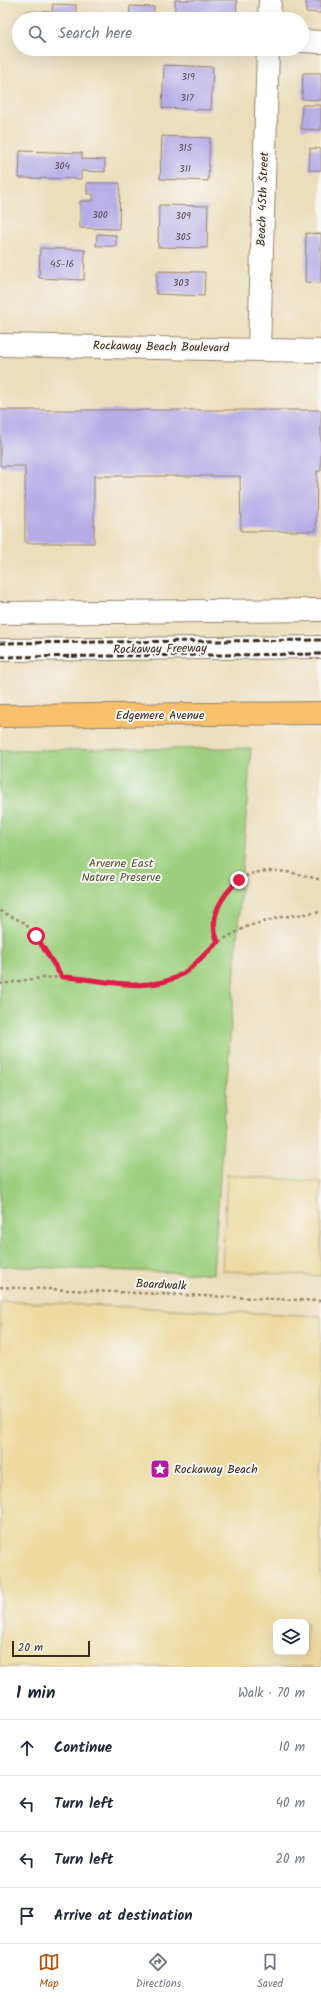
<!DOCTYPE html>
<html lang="en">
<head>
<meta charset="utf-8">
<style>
  body { margin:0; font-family:Kalam,sans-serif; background:#f2f2f3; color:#1f2937 }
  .controls { position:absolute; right:12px; bottom:12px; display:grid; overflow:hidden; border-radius:8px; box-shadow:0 4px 16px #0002 }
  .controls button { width:36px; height:36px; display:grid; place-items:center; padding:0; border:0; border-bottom:1px solid #e0e1e3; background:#fff; color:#1f2937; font:20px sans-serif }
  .scale { position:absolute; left:12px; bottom:10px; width:78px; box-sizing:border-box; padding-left:4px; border:2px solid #3b2a1e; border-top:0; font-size:11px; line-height:14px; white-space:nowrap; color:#3b2a1e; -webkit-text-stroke:3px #f6f6f2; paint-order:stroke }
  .stop { position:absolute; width:12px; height:12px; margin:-9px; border:3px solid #e11d48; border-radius:50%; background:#fff }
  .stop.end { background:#e11d48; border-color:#fff; box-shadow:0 1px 4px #0008 }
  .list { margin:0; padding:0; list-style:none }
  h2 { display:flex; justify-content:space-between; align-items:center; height:52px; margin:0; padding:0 16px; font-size:17px }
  h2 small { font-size:13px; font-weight:400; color:#747a83 }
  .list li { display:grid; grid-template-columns:26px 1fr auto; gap:12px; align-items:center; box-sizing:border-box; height:56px; padding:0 16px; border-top:1px solid #e0e1e3 }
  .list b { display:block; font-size:15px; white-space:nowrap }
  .list em { font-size:13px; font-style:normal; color:#747a83 }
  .icon { flex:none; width:22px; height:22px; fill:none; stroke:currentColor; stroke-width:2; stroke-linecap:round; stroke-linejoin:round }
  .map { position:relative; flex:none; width:321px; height:1667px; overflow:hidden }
  .search { position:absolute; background:#fff; box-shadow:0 4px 16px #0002; left:12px; right:12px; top:12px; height:44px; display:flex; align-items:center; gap:10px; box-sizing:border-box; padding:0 14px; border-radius:22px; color:#747a83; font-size:15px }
  .sheet { height:276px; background:#fff }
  nav { display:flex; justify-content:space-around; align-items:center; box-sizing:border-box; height:56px; border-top:1px solid #e0e1e3; background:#fff; font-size:11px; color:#747a83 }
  nav a { display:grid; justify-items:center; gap:2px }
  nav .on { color:#b45309 }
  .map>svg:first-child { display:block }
  .green { fill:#9dcf7e; stroke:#6c7c4e }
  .sand { fill:#eeda9e; stroke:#94825e; fill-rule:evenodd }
  .building { fill:#b6ade7 }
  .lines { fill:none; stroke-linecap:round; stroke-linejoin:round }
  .minor-casing { stroke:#94846c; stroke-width:24 }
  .major-casing { stroke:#94846c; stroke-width:24 }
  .path { stroke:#94846c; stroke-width:2.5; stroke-dasharray:3 3; stroke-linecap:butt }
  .minor { stroke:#fff; stroke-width:22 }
  .major { stroke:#f8bf6c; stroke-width:22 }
  .rail { stroke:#3b2a1e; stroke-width:3; stroke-dasharray:6 3; stroke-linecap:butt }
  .route { stroke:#e11d48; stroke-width:5 }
  .labels { text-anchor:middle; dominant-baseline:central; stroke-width:4; stroke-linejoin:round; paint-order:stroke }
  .number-label { font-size:10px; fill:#5a4b50 }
  .street-label { font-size:12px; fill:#3b2a1e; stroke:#f6f6f2 }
  .park-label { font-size:12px; fill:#545336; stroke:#f6f6f2 }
  .poi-label { font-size:12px; fill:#3b2a1e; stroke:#f6f6f2; text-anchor:start }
</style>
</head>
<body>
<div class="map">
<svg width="321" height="1667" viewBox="0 0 321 1667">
  <rect width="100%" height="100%" fill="#f6f6f2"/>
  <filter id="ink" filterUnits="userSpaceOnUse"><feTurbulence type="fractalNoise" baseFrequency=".025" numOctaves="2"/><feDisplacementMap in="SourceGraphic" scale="8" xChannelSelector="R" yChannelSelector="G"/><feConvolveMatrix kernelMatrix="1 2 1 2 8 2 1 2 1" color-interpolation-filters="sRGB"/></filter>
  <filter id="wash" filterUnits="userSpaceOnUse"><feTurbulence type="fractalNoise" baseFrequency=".012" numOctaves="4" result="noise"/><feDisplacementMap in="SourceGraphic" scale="16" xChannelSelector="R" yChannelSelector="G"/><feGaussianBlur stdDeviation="0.9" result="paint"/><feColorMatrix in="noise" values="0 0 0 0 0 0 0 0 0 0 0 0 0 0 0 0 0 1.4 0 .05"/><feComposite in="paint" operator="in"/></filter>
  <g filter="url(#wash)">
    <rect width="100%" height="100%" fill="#ecdebb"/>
    <!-- green -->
    <polygon class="green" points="251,748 213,1274 0,1266 0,750"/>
    <!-- sand -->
    <g class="sand">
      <polygon points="227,1175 321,1182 321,1276 222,1271"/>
      <path d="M0 1301 321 1316V1667H0ZM276 1622H306V1652H276Z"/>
    </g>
    <g id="blocks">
      <!-- building -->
      <g class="building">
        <polygon points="175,0 237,0 236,15 175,12"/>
        <polygon points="307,0 321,0 321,13 306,12"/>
        <polygon points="53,4 76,5 76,19 26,19 26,11 52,12"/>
        <polygon points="130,6 154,7 154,19 129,19"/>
        <polygon points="164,65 213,67 211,110 162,108"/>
        <polygon points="303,73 321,73 321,100 302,99"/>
        <polygon points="302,105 321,105 321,130 301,129"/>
        <polygon points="162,136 210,138 208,181 160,179"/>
        <polygon points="310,148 321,149 321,170 309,170"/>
        <polygon points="20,151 82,153 82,159 105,160 105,172 81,171 81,179 19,178"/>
        <polygon points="87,183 120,183 119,229 80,228 80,201 93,201 93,194 87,194"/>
        <polygon points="159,205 208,206 207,248 158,247"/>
        <polygon points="306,233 321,234 321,283 305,282"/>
        <polygon points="97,234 116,235 116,246 96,246"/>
        <polygon points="40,248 85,250 84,280 39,278"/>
        <polygon points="157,271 205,272 204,296 156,294"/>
        <polygon points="0,410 321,410 321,471 317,471 316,531 241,531 240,476 94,476 94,543 25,543 25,466 0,466"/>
      </g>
    </g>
  </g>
  <g filter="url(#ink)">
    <use href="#blocks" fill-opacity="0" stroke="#94846c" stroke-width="1"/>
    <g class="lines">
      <!-- minor casing -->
      <g class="minor-casing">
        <g id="minor">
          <polyline points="269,19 270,0"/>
          <polyline points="302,41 321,42"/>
          <polyline points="0,345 321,351"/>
          <polyline points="259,349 268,49"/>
          <polyline points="0,613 321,610"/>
          <polyline points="0,650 321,647"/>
        </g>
      </g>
      <!-- major casing -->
      <g class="major-casing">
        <polyline id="major" points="0,716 321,713"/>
      </g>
      <!-- path -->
      <g class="path">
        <polyline points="0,911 23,922 29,928 62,977"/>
        <path d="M218 942C212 929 213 915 220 903 243 860 282 869 321 880"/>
        <polyline points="0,984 40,978 62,977 136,984 164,982 185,972 218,942 248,926 282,917 321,912"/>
        <polyline points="0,1287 321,1301"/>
      </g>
      <!-- minor -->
      <use href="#minor" class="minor"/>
      <!-- major -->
      <use href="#major" class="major"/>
      <!-- rail -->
      <g class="rail">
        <polyline points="0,643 321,640"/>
        <polyline points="0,657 321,654"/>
      </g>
    </g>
  </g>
  <g class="lines" filter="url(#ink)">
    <!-- route -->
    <path class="route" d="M36 936 62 977C101 978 149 996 184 973 196 965 207 951 218 942 207 918 222 895 239 880"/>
  </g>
  <!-- icons -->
  <defs>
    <g id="sight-square" transform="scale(1)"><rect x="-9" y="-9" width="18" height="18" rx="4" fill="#b5179e" stroke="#f6f6f2"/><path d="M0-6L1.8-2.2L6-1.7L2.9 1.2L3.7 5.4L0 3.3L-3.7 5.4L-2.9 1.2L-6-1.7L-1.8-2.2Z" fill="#fff"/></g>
  </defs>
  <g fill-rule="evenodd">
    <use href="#sight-square" x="160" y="1469"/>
  </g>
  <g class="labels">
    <!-- number labels -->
    <g class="number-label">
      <text x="188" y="77">319</text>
      <text x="187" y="98">317</text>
      <text x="185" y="148">315</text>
      <text x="62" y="166">304</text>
      <text x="185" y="169">311</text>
      <text x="100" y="215">300</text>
      <text x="183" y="216">309</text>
      <text x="183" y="237">305</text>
      <text x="62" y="264">45-16</text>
      <text x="181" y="283">303</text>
    </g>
    <!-- street labels -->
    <g class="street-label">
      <text transform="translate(263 199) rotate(-88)">Beach 45th Street</text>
      <text transform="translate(161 347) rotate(1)">Rockaway Beach Boulevard</text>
      <text transform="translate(160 649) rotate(-1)">Rockaway Freeway</text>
      <text x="160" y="715">Edgemere Avenue</text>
      <text transform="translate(161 1285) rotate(3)">Boardwalk</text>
    </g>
    <!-- park labels -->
    <g class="park-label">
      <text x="121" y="863">Arverne East<tspan x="121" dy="14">Nature Preserve</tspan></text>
    </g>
    <!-- poi labels -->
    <g class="poi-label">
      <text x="174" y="1469">Rockaway Beach</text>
    </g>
  </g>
</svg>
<div class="controls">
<button><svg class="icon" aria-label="layers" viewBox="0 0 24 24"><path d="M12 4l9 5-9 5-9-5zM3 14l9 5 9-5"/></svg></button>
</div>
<div class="scale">20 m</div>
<div class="stop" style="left:36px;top:936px"></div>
<div class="stop end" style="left:239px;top:880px"></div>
<div class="search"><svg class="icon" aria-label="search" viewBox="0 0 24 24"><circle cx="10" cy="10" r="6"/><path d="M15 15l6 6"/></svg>Search here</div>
</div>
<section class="sheet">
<h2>1 min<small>Walk · 70 m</small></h2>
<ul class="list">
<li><svg class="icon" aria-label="ahead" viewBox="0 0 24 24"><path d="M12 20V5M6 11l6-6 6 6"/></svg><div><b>Continue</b></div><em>10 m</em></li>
<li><svg class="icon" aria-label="left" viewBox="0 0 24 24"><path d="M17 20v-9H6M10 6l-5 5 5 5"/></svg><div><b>Turn left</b></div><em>40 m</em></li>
<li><svg class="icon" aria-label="left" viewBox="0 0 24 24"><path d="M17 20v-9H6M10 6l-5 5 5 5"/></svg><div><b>Turn left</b></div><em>20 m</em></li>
<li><svg class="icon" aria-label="arrive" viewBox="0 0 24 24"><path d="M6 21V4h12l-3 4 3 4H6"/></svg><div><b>Arrive at destination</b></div></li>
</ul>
</section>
<nav>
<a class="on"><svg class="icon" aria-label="map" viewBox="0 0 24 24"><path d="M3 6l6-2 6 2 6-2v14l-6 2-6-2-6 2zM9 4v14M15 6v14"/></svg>Map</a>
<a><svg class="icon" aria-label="directions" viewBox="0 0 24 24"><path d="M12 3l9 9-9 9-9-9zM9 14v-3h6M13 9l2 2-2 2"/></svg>Directions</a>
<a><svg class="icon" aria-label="saved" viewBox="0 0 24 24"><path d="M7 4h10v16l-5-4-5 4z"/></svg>Saved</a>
</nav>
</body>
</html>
